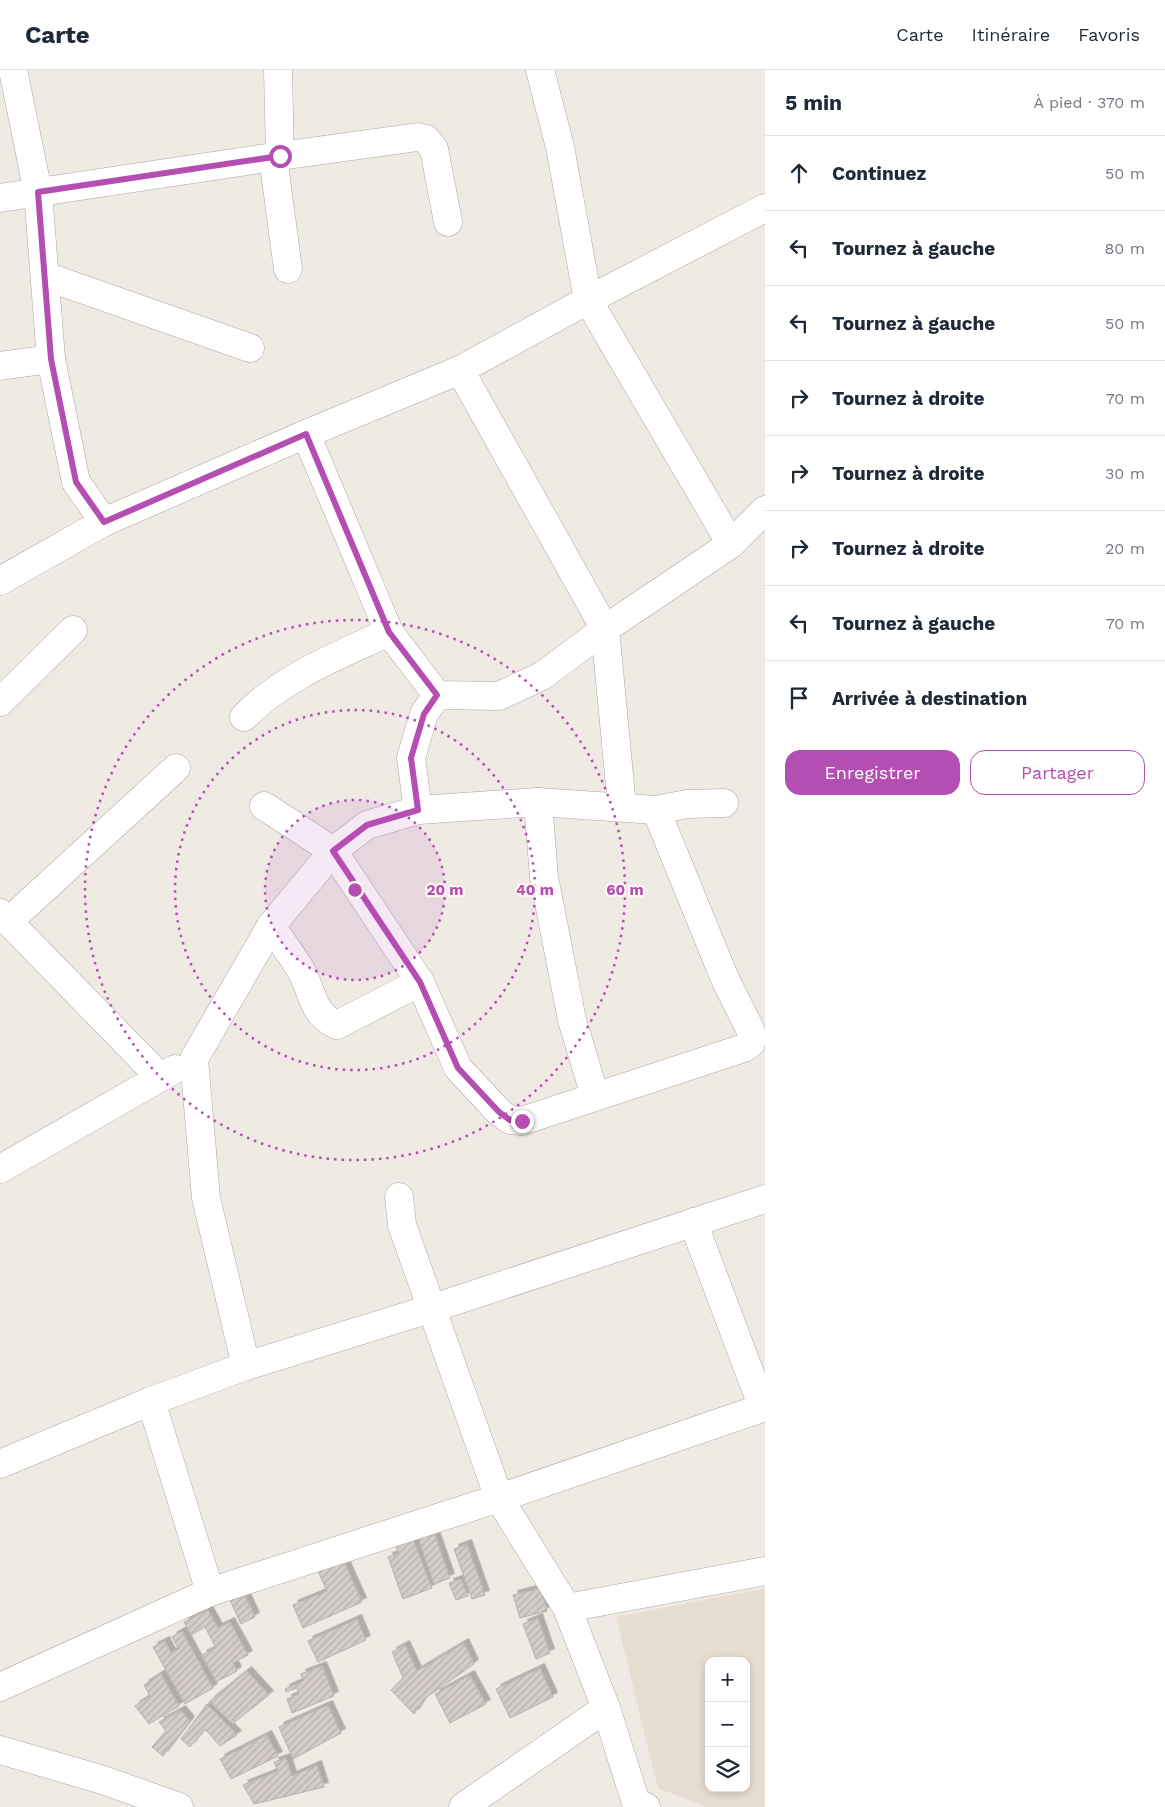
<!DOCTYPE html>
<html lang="fr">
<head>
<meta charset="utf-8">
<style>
  body { margin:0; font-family:"Work Sans",sans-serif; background:#f6f6f7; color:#1f2937 }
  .controls { position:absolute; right:15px; bottom:15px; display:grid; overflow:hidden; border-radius:10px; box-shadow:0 2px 8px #0003 }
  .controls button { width:45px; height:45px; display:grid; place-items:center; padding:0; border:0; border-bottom:1px solid #e0e1e3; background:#fff; color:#1f2937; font:25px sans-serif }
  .stop { position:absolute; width:15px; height:15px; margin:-11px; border:4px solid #b54eb2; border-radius:50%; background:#fff }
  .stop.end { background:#b54eb2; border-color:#fff; box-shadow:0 1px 5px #0008 }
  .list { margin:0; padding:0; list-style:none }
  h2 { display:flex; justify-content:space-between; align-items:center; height:65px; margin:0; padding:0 20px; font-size:21px }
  h2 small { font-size:16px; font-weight:400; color:#747a83 }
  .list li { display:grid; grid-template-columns:32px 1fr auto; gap:15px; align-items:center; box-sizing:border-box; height:75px; padding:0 20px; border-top:1px solid #e0e1e3 }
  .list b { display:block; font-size:19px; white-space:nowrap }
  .list em { font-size:16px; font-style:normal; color:#747a83 }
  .actions { display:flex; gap:10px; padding:15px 20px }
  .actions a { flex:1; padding:11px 0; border:1px solid #b54eb2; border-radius:15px; text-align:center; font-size:18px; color:#b54eb2 }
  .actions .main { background:#b54eb2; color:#fff }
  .icon { flex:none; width:28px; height:28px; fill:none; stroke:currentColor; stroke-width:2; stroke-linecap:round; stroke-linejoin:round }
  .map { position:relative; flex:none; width:765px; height:1737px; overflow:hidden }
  header { display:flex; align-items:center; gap:30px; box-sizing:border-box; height:70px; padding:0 25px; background:#fff; border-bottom:1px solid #e0e1e3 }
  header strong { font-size:24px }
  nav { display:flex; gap:28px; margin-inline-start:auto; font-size:18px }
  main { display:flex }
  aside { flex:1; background:#fff }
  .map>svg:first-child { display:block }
  .built { fill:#e8ddd1; fill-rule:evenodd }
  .building { fill:url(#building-hatch); stroke:#b8b1ad; filter:url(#shadow) }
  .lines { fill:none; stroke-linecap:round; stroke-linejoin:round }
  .minor-casing { stroke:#ada7a2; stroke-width:29 }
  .minor { stroke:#fff; stroke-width:28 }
  .route { stroke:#b54eb2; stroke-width:6 }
  .ring { fill:none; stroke:#b54eb2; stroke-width:2.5; stroke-dasharray:2.5 5 }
  .centre { fill:#b54eb2; stroke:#fcf7f1; stroke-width:2.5 }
  .ring-label { font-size:15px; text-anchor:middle; font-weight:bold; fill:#b54eb2; stroke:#fcf7f1; stroke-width:4.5; stroke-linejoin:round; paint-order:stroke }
</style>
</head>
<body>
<header>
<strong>Carte</strong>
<nav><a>Carte</a><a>Itinéraire</a><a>Favoris</a></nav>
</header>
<main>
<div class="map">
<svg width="765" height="1737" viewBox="0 0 765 1737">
  <defs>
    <pattern id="building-hatch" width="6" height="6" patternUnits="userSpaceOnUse" patternTransform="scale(1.25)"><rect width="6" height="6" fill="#d4ccc8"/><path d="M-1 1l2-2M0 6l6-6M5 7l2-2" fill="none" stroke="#b6b0ac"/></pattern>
    <filter id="shadow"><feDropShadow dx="4.5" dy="-4.5" stdDeviation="0" flood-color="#0004"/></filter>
  </defs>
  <rect width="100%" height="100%" fill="#efeae4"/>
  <!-- built -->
  <path class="built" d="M765 1518V1737H706L658 1718 616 1547ZM709 1591H746V1718H709Z"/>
  <!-- building -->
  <g class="building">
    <polygon points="434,1462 450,1508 434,1514 418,1468"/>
    <polygon points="413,1469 432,1518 403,1529 388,1487 399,1483 396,1476"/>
    <polygon points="467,1474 485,1525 472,1529 454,1479"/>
    <polygon points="340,1483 362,1532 303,1558 293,1535 327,1521 315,1494"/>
    <polygon points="461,1509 468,1526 456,1530 449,1513"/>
    <polygon points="541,1518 547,1541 520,1548 513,1525"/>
    <polygon points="243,1521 255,1547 241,1554 229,1528"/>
    <polygon points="208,1540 218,1558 230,1552 248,1585 233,1593 237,1601 216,1612 202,1585 216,1578 205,1557 191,1565 184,1552"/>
    <polygon points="538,1548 550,1583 536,1589 523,1554"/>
    <polygon points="357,1549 366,1570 318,1592 308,1571"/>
    <polygon points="182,1561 213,1618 185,1634 153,1577 165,1571 171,1583 179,1579 172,1567"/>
    <polygon points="464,1573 474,1594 424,1629 414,1644 391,1620 403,1608 392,1582 405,1575 417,1601"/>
    <polygon points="322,1596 334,1626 292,1643 287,1629 299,1624 297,1618 286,1622 285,1619 303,1611 301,1604"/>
    <polygon points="540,1598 553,1627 510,1648 496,1619"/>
    <polygon points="247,1601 269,1625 232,1654 210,1631"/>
    <polygon points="161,1604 179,1636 149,1654 135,1636 150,1626 144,1615"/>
    <polygon points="470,1605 486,1634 450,1653 435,1624"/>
    <polygon points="207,1634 237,1665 220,1676 205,1659 190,1677 181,1669"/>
    <polygon points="328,1635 341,1663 293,1689 279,1657"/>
    <polygon points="181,1640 190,1651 163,1686 152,1677 166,1661 159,1652"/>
    <polygon points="267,1665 278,1686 231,1709 220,1689"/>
    <polygon points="286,1688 292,1706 317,1695 324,1717 254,1734 243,1715 278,1701 274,1692"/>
  </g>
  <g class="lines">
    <!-- minor casing -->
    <g class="minor-casing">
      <g id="minor">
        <polyline points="13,0 38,122 51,289 76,412 104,452 306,364 460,300 588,230 765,138"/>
        <polyline points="278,0 280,86"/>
        <polyline points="540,0 560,77 588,230 731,474"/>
        <polyline points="273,87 288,199"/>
        <polyline points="0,128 280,86 418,67 426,69 434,79 448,152"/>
        <polyline points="45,206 250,278"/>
        <polyline points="0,296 51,289"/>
        <polyline points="460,300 605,559 622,736"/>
        <polyline points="306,364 389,562 437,625 424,644 411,688 418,740"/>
        <polyline points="0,511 104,452"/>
        <polyline points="437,625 499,626 542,606 605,559 731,474 765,440"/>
        <polyline points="0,632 73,560"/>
        <path d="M244 647C284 606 338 586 389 562"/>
        <polyline points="538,732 544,807 572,950 595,1026"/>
        <polyline points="264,736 333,781 420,912 458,998 499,1042 510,1050 522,1051 744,978 751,973 751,961 725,909 656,740"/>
        <polyline points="0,843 160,1007"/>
        <polyline points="9,851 176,698"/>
        <path d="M271 856C281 871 293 886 302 902 313 924 313 945 337 955L420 912"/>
        <polyline points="0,1099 175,999"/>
        <polyline points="399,1127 402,1155 499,1428 567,1538 606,1638 636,1733 646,1737"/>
        <polyline points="693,1152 763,1338"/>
        <polyline points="246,1296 206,1128 194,989 271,856 333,781 367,755 418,740 538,732 656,740 687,734 724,733"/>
        <polyline points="151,1331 210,1522"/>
        <polyline points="0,1394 151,1331 246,1296 433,1238 765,1129"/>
        <polyline points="567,1538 765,1501"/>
        <polyline points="0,1617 210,1522 499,1428 765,1337"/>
        <polyline points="0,1680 103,1710 179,1737"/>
        <polyline points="463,1737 606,1638"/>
      </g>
    </g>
    <!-- minor -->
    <use href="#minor" class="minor"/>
  </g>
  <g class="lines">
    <!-- route -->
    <polyline class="route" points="280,86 38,122 51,289 76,412 104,452 306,364 389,562 437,625 424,644 411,688 418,740 367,755 333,781 420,912 458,998 499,1042 510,1050 522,1051"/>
  </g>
  <!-- distance rings -->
  <circle cx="355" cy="820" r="90" fill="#b54eb2" fill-opacity=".12"/>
  <g class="ring">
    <circle cx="355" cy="820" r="90"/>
    <circle cx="355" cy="820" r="180"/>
    <circle cx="355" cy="820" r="270"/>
  </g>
  <circle cx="355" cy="820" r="8" class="centre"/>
  <g class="ring-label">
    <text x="445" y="825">20 m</text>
    <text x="535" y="825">40 m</text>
    <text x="625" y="825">60 m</text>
  </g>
</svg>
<div class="controls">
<button>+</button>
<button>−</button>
<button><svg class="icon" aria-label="layers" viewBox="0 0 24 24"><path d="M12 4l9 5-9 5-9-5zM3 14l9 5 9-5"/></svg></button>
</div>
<div class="stop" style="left:280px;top:86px"></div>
<div class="stop end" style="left:522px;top:1051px"></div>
</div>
<aside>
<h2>5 min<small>À pied · 370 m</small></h2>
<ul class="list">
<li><svg class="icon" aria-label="ahead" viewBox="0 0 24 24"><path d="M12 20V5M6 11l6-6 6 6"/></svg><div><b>Continuez</b></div><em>50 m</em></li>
<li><svg class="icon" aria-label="left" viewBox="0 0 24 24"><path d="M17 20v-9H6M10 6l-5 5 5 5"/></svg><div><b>Tournez à gauche</b></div><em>80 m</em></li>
<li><svg class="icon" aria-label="left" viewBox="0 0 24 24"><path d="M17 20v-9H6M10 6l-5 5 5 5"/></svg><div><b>Tournez à gauche</b></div><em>50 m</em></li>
<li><svg class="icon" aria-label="right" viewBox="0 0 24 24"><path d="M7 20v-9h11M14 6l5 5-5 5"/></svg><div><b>Tournez à droite</b></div><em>70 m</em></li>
<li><svg class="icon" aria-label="right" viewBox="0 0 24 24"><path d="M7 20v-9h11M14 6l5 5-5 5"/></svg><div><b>Tournez à droite</b></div><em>30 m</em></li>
<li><svg class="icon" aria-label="right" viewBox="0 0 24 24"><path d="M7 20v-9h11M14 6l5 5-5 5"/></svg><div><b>Tournez à droite</b></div><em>20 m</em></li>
<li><svg class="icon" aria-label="left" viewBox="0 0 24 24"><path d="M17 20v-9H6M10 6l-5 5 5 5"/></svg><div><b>Tournez à gauche</b></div><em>70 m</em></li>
<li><svg class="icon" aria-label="arrive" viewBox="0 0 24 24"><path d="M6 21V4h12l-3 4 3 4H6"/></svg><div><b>Arrivée à destination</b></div></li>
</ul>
<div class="actions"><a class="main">Enregistrer</a><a>Partager</a></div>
</aside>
</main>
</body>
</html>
